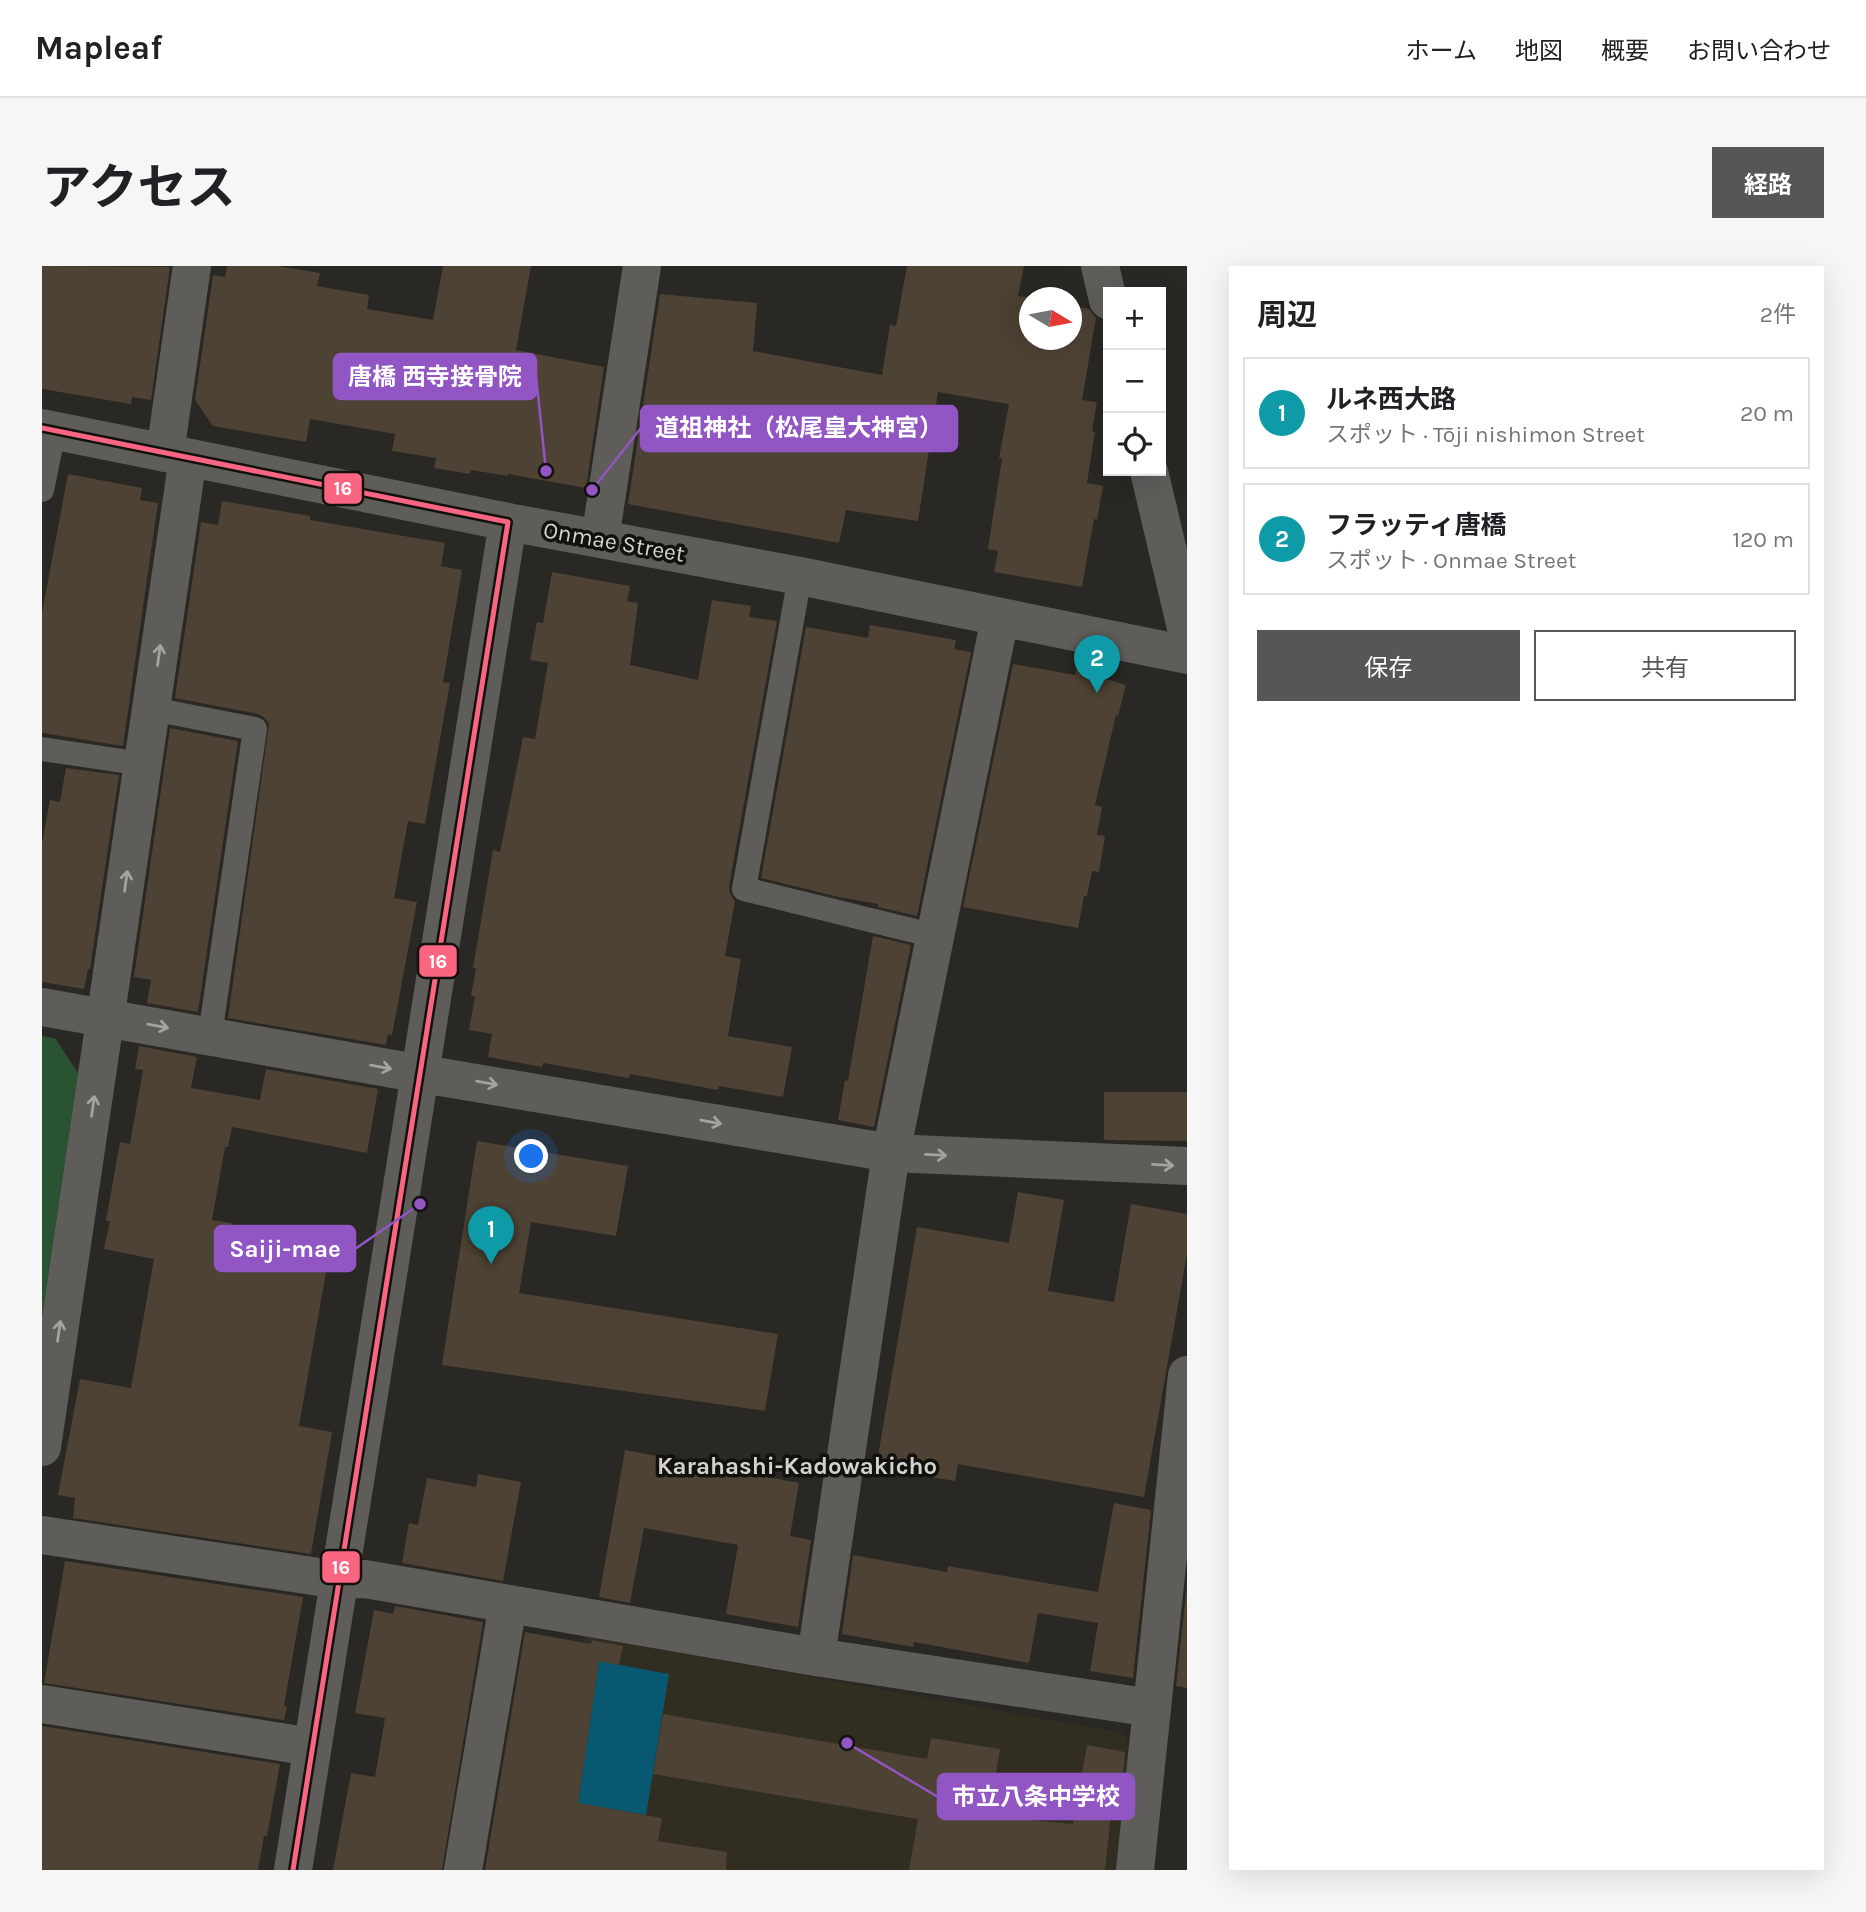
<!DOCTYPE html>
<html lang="ja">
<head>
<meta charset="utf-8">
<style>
  body { margin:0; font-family:Karla,"Noto Sans JP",sans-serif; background:#f6f6f6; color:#202124 }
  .controls { position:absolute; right:21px; top:21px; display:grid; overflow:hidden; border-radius:0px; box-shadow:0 7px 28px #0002 }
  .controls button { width:63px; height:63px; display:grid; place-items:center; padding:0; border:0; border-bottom:2px solid #e0e0e0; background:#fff; color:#202124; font:35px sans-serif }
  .compass { position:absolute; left:977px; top:21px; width:63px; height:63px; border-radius:50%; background:#fff; box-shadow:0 7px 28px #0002; rotate:100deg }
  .you { position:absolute; left:490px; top:891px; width:24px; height:24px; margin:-18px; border:5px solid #fff; border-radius:50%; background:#1a73e8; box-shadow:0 0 0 10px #1a73e833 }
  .badge { display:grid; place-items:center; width:46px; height:46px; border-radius:50%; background:#565656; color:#fff; font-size:23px; font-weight:700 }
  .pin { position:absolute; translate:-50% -58px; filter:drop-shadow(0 2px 4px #0008) }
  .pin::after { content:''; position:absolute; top:37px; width:24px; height:21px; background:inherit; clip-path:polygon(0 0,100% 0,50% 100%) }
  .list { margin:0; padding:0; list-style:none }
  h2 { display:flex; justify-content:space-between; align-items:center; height:91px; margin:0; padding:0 28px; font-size:30px }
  h2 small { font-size:23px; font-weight:400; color:#757577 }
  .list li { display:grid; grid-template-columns:46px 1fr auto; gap:21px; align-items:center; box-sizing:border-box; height:112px; margin:0 14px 14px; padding:0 14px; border:2px solid #e0e0e0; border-radius:0px }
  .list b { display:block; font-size:26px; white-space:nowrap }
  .list p { margin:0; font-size:23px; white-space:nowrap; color:#757577 }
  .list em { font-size:23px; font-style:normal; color:#757577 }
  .actions { display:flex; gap:14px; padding:21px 28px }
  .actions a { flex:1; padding:16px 0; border:2px solid #565656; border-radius:0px; text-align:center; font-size:24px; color:#565656 }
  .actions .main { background:#565656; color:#fff }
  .icon { flex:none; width:38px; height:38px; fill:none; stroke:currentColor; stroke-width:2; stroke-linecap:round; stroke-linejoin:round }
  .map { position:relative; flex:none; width:1145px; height:1604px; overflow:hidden; border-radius:0px }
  header { display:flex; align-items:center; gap:42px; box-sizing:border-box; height:98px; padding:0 35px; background:#fff; border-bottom:2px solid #e0e0e0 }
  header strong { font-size:33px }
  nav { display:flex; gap:38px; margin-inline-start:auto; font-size:24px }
  .intro { display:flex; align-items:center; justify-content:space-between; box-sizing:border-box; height:168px; padding:0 42px }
  h1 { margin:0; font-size:49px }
  .button { padding:18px 32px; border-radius:0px; background:#565656; color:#fff; font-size:24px; font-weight:700 }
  main { display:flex; gap:42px; padding:0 42px }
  aside { flex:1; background:#fff; border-radius:0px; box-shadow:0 7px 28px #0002 }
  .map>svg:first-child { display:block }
  .built { fill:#312d21 }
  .green { fill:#2a5431 }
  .water { fill:#085871 }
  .building { fill:#4d4233 }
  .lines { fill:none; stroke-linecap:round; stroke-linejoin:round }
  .service { stroke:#5e5d5a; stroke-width:24 }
  .minor { stroke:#5e5d5a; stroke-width:38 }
  .tertiary { stroke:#5e5d5a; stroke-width:38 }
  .bus-1-casing { stroke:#12110e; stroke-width:10 }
  .bus-1 { stroke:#fa6682; stroke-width:5 }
  .oneway { stroke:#a5a3a0 }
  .labels { text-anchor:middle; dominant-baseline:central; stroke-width:7; stroke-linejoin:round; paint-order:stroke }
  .street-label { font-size:23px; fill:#d4d2ce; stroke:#12110e }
  .neighbourhood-label { font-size:24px; font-weight:bold; fill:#d4d2ce; stroke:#12110e }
  .leader { fill:none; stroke:#9156c3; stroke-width:2.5 }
  .callout-dot { fill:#9156c3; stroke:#12110e; stroke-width:2.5 }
  .callout { fill:#9156c3; stroke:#9156c3; stroke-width:2.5 }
  .callout-label { font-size:24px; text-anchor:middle; font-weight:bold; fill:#fff }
  .line-badge { stroke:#12110e; stroke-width:2.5 }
  .badge-label { font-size:19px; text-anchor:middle; font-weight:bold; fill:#fff }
</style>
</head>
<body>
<header>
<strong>Mapleaf</strong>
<nav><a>ホーム</a><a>地図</a><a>概要</a><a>お問い合わせ</a></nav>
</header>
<div class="intro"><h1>アクセス</h1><a class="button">経路</a></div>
<main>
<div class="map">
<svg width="1145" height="1604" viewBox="0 0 1145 1604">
  <rect width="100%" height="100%" fill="#292824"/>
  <!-- built -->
  <polygon class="built" points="542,1370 1081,1467 1090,1487 1078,1604 502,1604"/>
  <!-- green -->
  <polygon class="green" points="0,770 13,772 36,807 0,1050"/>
  <!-- water -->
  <polygon class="water" points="557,1395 627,1408 604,1549 536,1537"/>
  <!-- building -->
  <g class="building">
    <polygon points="0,0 128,1 109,134 90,131 89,138 0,123"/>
    <polygon points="185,0 235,0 278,7 275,20 327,29 325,43 391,54 401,0 489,0 474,84 562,101 544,222 466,208 466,210 429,204 428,208 392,202 394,192 350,185 353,168 268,153 264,176 171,160 153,134 171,9 183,11"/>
    <polygon points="865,0 982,0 976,30 988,32 988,74 1030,74 1030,40 1047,43 1054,52 1040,134 1055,136 1050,165 1053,166 1045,217 1061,220 1055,254 1052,253 1040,321 952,306 956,285 946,283 960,192 957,192 967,138 896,126 876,255 804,244 797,277 586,238 618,28 715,37 711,85 840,109 848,59 854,60"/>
    <polygon points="26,208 100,222 98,234 116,237 81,480 0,467 0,347"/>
    <polygon points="180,235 268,250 268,254 403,277 399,300 420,304 401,416 408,417 383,558 366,555 352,632 375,636 350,769 346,768 344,779 186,752 227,458 223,452 216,448 133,432 159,256 176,259"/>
    <polygon points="510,306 588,320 585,335 596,337 588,399 656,414 670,334 709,340 707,351 735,355 687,620 688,628 693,635 683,690 699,693 686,770 750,781 741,831 677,820 676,824 588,808 587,812 501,797 500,801 446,791 450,768 427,764 433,731 429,730 434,702 431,702 451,584 458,586 481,471 493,473 506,397 488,394 495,356 501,357"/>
    <polygon points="828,359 914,374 912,383 929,386 875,650 836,641 836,638 797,631 719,612 764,361 826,372"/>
    <polygon points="971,398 1033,409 1034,404 1084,419 1076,450 1074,449 1053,539 1060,541 1055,569 1063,570 1057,606 1050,605 1045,630 1042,630 1036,662 921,641"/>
    <polygon points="128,462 196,475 156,746 105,737 109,714 92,711"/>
    <polygon points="24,502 77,509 48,703 46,703 42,723 0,716 0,578 8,534 18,536"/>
    <polygon points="831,670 869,679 832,861 796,854 803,814 806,815"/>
    <polygon points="97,780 155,791 149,822 218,834 224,803 336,823 325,887 190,861 186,881 183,881 170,954 189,957 184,988 284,1006 257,1160 290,1166 269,1288 31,1252 33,1232 16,1229 38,1113 89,1122 112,993 62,983 68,955 64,955 78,876 88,878 101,804 93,803"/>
    <polygon points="1062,826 1145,826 1145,875 1062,874"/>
    <polygon points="435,875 586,900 574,970 489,956 477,1027 736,1068 723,1145 400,1099"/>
    <polygon points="976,926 1022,934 1006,1025 1072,1036 1089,938 1145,948 1145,988 1102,1231 916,1198 913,1215 834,1202 875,961 967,977"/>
    <polygon points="583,1184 757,1217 748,1270 769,1274 756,1361 684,1348 696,1279 602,1262 588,1337 557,1331"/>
    <polygon points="436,1208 479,1216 461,1315 360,1297 367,1257 376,1259 385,1212 434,1221"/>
    <polygon points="1072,1237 1109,1244 1091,1412 1048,1405 1056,1357 996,1347 987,1397 872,1376 871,1381 800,1368 811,1289 905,1306 906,1300 1056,1326"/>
    <polygon points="23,1295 261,1331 242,1440 245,1441 242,1454 2,1417"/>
    <polygon points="1145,1318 1145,1422 1134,1420"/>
    <polygon points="353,1340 441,1356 400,1604 291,1604 309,1507 333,1511 343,1452 313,1447 332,1344 351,1348"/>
    <polygon points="483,1366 549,1378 550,1374 581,1380 577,1399 557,1395 536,1537 620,1552 616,1575 685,1586 684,1604 443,1604"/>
    <polygon points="621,1448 885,1493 889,1472 958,1483 947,1550 1031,1558 1045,1479 1083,1486 1080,1523 1072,1521 1063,1604 867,1604 876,1553 611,1508"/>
    <polygon points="0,1460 238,1498 225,1570 222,1570 216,1604 0,1604"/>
  </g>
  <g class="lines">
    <!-- service -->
    <g class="service">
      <polyline points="0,224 12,165"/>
      <polyline points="758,310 702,623 893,670"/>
      <polyline points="110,443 213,463 168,769"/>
      <polyline points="0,483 101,498"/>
    </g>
    <!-- minor -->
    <g class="minor">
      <polyline points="1058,0 1066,34"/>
      <polyline points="123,187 150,0"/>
      <polyline points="1107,205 1145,366"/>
      <polyline points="558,273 600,0"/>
      <polyline points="0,741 357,804 849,887 1145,900"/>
      <polyline points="0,1181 146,192"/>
      <polyline points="0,1269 297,1314 323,1313 774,1391 1110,1442"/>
      <polyline points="774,1391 849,887 958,352"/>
      <polyline points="0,1438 270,1481"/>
      <polyline points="421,1604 466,1338"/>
      <polyline points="1093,1604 1145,1109"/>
    </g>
    <!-- tertiary -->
    <g class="tertiary">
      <polyline points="0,162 466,256 758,310 1145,389"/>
      <polyline points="251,1604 466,256"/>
    </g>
    <!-- bus-1 casing -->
    <g class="bus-1-casing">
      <polyline id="bus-1" points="0,162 466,256 251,1604"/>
    </g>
    <!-- bus-1 -->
    <use href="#bus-1" class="bus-1"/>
  </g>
  <!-- one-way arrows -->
  <defs><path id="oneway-shaft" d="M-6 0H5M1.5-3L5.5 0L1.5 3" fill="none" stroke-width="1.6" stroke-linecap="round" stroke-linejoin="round" transform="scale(1.75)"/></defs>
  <g class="oneway">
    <use href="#oneway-shaft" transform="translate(117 389) rotate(-82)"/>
    <use href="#oneway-shaft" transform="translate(84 615) rotate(-82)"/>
    <use href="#oneway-shaft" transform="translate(116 760) rotate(10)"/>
    <use href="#oneway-shaft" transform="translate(339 801) rotate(10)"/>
    <use href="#oneway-shaft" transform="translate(445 817) rotate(10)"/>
    <use href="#oneway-shaft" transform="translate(51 840) rotate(-82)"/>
    <use href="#oneway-shaft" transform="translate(669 856) rotate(10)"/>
    <use href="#oneway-shaft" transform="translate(894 889) rotate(3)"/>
    <use href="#oneway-shaft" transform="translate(1121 899) rotate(3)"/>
    <use href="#oneway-shaft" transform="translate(17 1065) rotate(-82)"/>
  </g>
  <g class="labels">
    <!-- street labels -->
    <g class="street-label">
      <text transform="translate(572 276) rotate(10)">Onmae Street</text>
    </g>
    <!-- neighbourhood labels -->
    <g class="neighbourhood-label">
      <text x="755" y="1200">Karahashi-Kadowakicho</text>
    </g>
  </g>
  <!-- callouts -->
  <path class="leader" d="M504 205L494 110M550 224L599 162M378 938L313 983M805 1477L896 1531"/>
  <g class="callout-dot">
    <circle cx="504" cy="205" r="7"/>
    <circle cx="550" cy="224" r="7"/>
    <circle cx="378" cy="938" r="7"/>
    <circle cx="805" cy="1477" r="7"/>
  </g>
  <g class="callout">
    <rect x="292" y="88" width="202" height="45" rx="7"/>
    <rect x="599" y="140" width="316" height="45" rx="7"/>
    <rect x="173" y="960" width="140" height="45" rx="7"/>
    <rect x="896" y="1508" width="196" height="45" rx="7"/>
  </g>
  <g class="callout-label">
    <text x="393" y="119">唐橋 西寺接骨院</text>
    <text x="757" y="170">道祖神社（松尾皇大神宮）</text>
    <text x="243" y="991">Saiji-mae</text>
    <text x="994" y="1539">市立八条中学校</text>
  </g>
  <g class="line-badge">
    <rect x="281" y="206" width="40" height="33" rx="7" fill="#fa6682"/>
    <rect x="376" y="678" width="40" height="34" rx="7" fill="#fa6682"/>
    <rect x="279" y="1284" width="40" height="34" rx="7" fill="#fa6682"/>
  </g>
  <g class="badge-label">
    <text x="301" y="229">16</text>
    <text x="396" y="702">16</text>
    <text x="299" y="1308">16</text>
  </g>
</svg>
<div class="controls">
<button>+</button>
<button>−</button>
<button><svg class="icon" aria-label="locate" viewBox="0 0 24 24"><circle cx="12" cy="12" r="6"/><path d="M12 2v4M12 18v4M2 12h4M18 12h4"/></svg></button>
</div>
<svg class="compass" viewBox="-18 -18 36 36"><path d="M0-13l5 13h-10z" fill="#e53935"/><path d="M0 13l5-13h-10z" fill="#757577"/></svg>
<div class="you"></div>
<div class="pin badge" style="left:449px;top:998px;background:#0f9aa8">1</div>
<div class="pin badge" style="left:1055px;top:427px;background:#0f9aa8">2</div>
</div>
<aside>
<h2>周辺<small>2件</small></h2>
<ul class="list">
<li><span class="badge" style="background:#0f9aa8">1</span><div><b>ルネ西大路</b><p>スポット · Tōji nishimon Street</p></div><em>20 m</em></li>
<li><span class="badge" style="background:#0f9aa8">2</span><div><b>フラッティ唐橋</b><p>スポット · Onmae Street</p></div><em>120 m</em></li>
</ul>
<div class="actions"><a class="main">保存</a><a>共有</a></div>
</aside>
</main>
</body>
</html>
